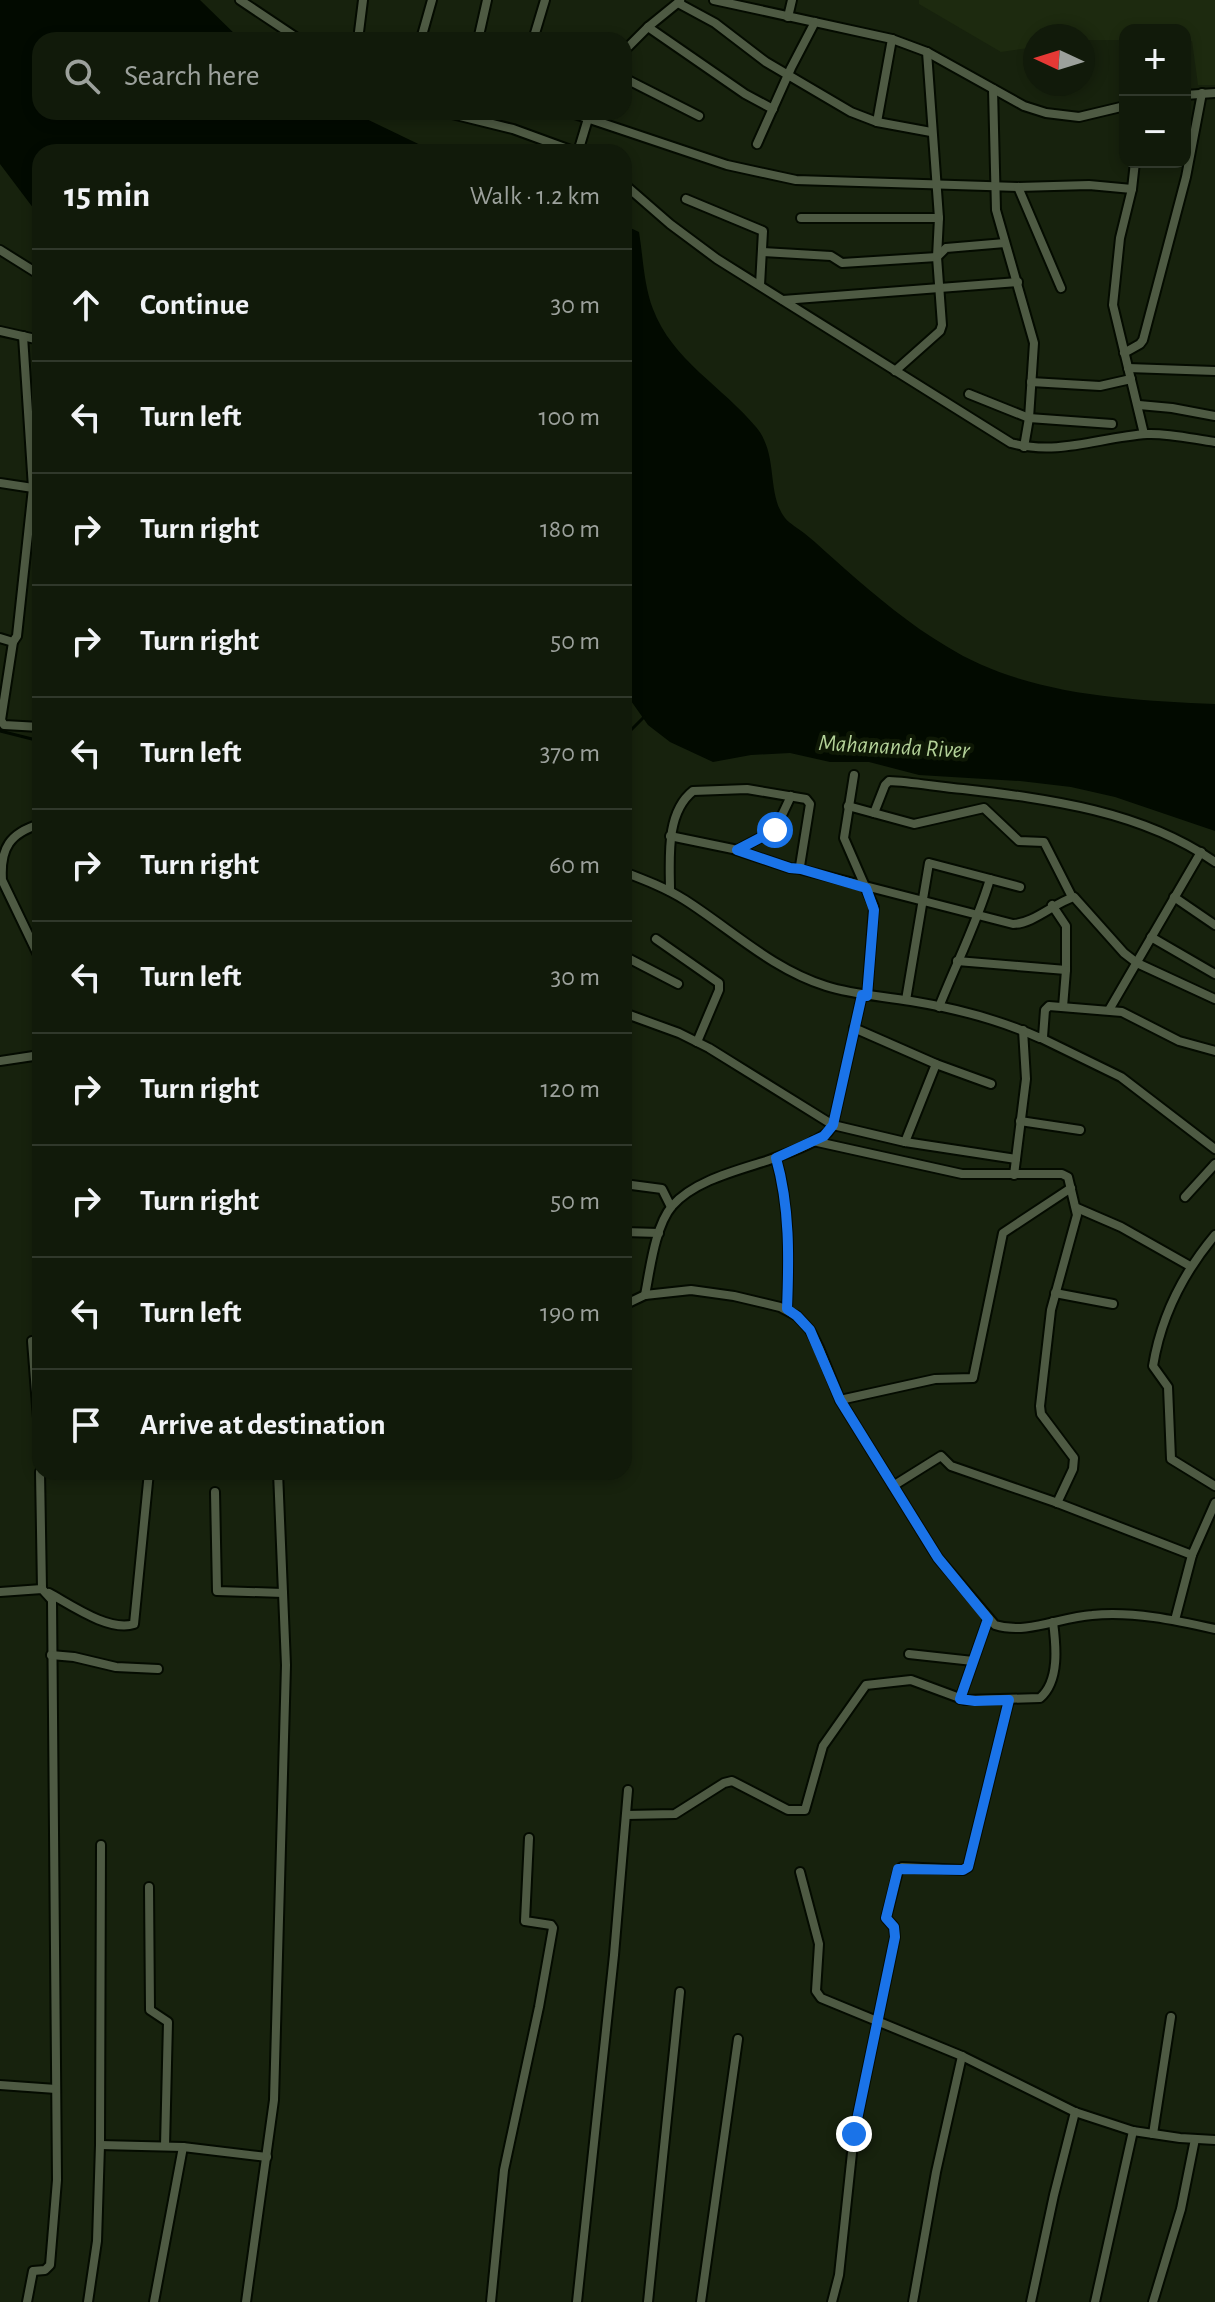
<!DOCTYPE html>
<html lang="en">
<head>
<meta charset="utf-8">
<style>
  body { margin:0; font-family:"Alegreya Sans",sans-serif; background:#1a2313; color:#f1f3f6 }
  .controls { position:absolute; right:24px; top:24px; display:grid; overflow:hidden; border-radius:16px; box-shadow:0 4px 12px #0003 }
  .controls button { width:72px; height:72px; display:grid; place-items:center; padding:0; border:0; border-bottom:2px solid #30382b; background:#111a0a; color:#f1f3f6; font:40px sans-serif }
  .compass { position:absolute; left:1023px; top:24px; width:72px; height:72px; border-radius:50%; background:#111a0a; box-shadow:0 4px 12px #0003; rotate:274deg }
  .stop { position:absolute; width:24px; height:24px; margin:-18px; border:6px solid #1a73e8; border-radius:50%; background:#fff }
  .stop.end { background:#1a73e8; border-color:#fff; box-shadow:0 2px 8px #0008 }
  .list { margin:0; padding:0; list-style:none }
  h2 { display:flex; justify-content:space-between; align-items:center; height:104px; margin:0; padding:0 32px; font-size:34px }
  h2 small { font-size:26px; font-weight:400; color:#9ca19c }
  .list li { display:grid; grid-template-columns:52px 1fr auto; gap:24px; align-items:center; box-sizing:border-box; height:112px; padding:0 32px; border-top:2px solid #30382b }
  .list b { display:block; font-size:30px; white-space:nowrap }
  .list em { font-size:26px; font-style:normal; color:#9ca19c }
  .icon { flex:none; width:44px; height:44px; fill:none; stroke:currentColor; stroke-width:2; stroke-linecap:round; stroke-linejoin:round }
  .map { position:relative; flex:none; width:1215px; height:2302px; overflow:hidden }
  .search { position:absolute; background:#111a0a; box-shadow:0 4px 12px #0003; left:32px; top:32px; width:600px; height:88px; display:flex; align-items:center; gap:20px; box-sizing:border-box; padding:0 28px; border-radius:24px; color:#9ca19c; font-size:30px }
  .panel { position:absolute; background:#111a0a; box-shadow:0 4px 12px #0003; left:32px; top:144px; width:600px; height:1336px; border-radius:24px }
  .map>svg:first-child { display:block }
  .built { fill:#1d2a0f }
  .water { fill:#020a00 }
  .lines { fill:none; stroke-linecap:round; stroke-linejoin:round }
  .stream { stroke:#020a00; stroke-width:3 }
  .minor-casing { stroke:#040b00; stroke-width:12 }
  .minor { stroke:#4e5a43; stroke-width:8 }
  .route { stroke:#1a73e8; stroke-width:10 }
  .labels { text-anchor:middle; dominant-baseline:central; stroke-width:8; stroke-linejoin:round; paint-order:stroke }
  .water-label { font-size:24px; font-style:italic; fill:#b3d198; stroke:#0e1805 }
</style>
</head>
<body>
<div class="map">
<svg width="1215" height="2302" viewBox="0 0 1215 2302">
  <rect width="100%" height="100%" fill="#17220d"/>
  <!-- built -->
  <polygon class="built" points="919,0 1215,0 1215,85 1198,85 1192,41 1185,41 1185,30 1125,30 1125,40 1083,40 1083,36 1035,36 1035,47 1001,52 919,4"/>
  <!-- water -->
  <g class="water">
    <polygon points="0,0 200,0 241,40 40,40 40,112 352,112 435,152 40,152 40,217 0,164"/>
    <path d="M624 225 639 232C643 257 644 286 653 309 672 360 723 387 756 427 779 454 766 493 785 518 790 524 798 528 804 533 818 544 831 557 845 569 877 597 909 624 946 646 1024 695 1125 700 1215 704V831L1115 797 1071 787 1020 781 919 775 869 762H830L790 753 751 755 713 762 670 742 648 725 624 691Z"/>
  </g>
  <g class="lines">
    <!-- stream -->
    <g class="stream">
      <polyline points="0,731 40,741"/>
      <polyline points="624,737 644,717"/>
    </g>
    <!-- minor casing -->
    <g class="minor-casing">
      <g id="minor">
        <polyline points="240,0 300,40"/>
        <polyline points="714,0 892,39 927,52 1024,106 1046,113 1079,117 1125,106"/>
        <polyline points="678,3 715,23 766,62 851,112 877,122 931,132"/>
        <polyline points="788,17 792,0"/>
        <polyline points="648,27 745,94 773,109"/>
        <polyline points="421,39 432,0"/>
        <polyline points="358,40 363,0"/>
        <polyline points="478,40 487,0"/>
        <polyline points="533,40 545,0"/>
        <polyline points="624,51 648,27 680,1"/>
        <polyline points="624,78 699,116"/>
        <polyline points="993,89 996,210 1034,343 1029,418 1024,447"/>
        <polyline points="1185,95 1215,93"/>
        <polyline points="444,112 513,129 576,152"/>
        <polyline points="569,112 727,165 796,180 1018,187 1089,185 1132,189"/>
        <polyline points="877,122 892,39"/>
        <polyline points="757,144 791,68 815,22"/>
        <polyline points="578,152 590,112"/>
        <polyline points="1135,162 1132,189 1120,238 1113,305 1144,434"/>
        <path d="M624 184 670 224 717 259 1011 443C1059 456 1100 437 1147 434 1169 433 1193 439 1215 442"/>
        <polyline points="1018,187 1061,288"/>
        <polyline points="686,199 763,231 760,285"/>
        <polyline points="801,218 939,218"/>
        <polyline points="0,250 40,275"/>
        <polyline points="763,252 831,256 842,263 937,257 946,248 1005,243"/>
        <polyline points="783,300 1018,282"/>
        <polyline points="0,331 40,340"/>
        <polyline points="1124,353 1140,344 1143,340 1186,177 1202,93"/>
        <polyline points="1128,368 1215,371"/>
        <polyline points="895,371 940,331 942,325 937,257 939,218 927,52"/>
        <polyline points="1031,382 1100,386 1131,379"/>
        <polyline points="969,394 1029,418 1112,424"/>
        <polyline points="1139,405 1172,408 1215,416"/>
        <polyline points="0,483 33,488"/>
        <polyline points="0,638 13,642 17,636 33,488 23,336"/>
        <polyline points="13,642 1,720 4,725 40,727"/>
        <polyline points="854,775 844,838 874,907 867,996"/>
        <polyline points="848,806 914,824 984,808 1019,841 1044,842 1072,897"/>
        <path d="M874 813 885 785 889 781C913 782 938 787 963 789 1049 799 1142 811 1215 862"/>
        <path d="M40 824C10 833 0 848 2 880L40 959"/>
        <polyline points="670,836 733,849 790,868 801,869"/>
        <polyline points="737,850 775,830 791,796"/>
        <path d="M624 872C645 880 666 888 685 900 732 930 772 969 826 986 854 995 882 996 911 1001 954 1008 1000 1020 1040 1038L1043 1037 1045 1010 1049 1006 1122 1012 1179 1041 1215 1051"/>
        <path d="M670 891C670 860 665 813 693 791L747 789 806 799 810 804 800 866 803 870 1013 924C1033 924 1054 903 1074 897L1124 953 1137 963 1215 999"/>
        <polyline points="1174,897 1215,925"/>
        <polyline points="1151,937 1215,974"/>
        <polyline points="656,939 719,983 719,990 697,1042"/>
        <polyline points="624,956 678,984"/>
        <polyline points="957,961 1066,970 1066,926 1052,905"/>
        <polyline points="906,1000 929,863 1020,887"/>
        <path d="M939 1007C956 964 977 923 990 879"/>
        <polyline points="1063,1007 1066,970"/>
        <polyline points="1109,1010 1201,852"/>
        <polyline points="624,1013 679,1033 709,1048 833,1125 905,1142 1016,1159"/>
        <polyline points="854,1028 936,1064 991,1084"/>
        <polyline points="1041,1038 1121,1077 1215,1149"/>
        <polyline points="0,1061 40,1055"/>
        <polyline points="1020,1121 1080,1130"/>
        <polyline points="813,1141 962,1174 1062,1174 1068,1177 1077,1215 1051,1310 1040,1406 1041,1414 1074,1458 1073,1469 1057,1503"/>
        <polyline points="905,1142 936,1064"/>
        <path d="M776 1158C790 1207 789 1258 787 1309"/>
        <polyline points="1014,1175 1026,1079 1023,1030"/>
        <polyline points="624,1184 662,1189 671,1207"/>
        <polyline points="1185,1197 1215,1164"/>
        <polyline points="1077,1208 1121,1227 1190,1266"/>
        <polyline points="624,1232 659,1233"/>
        <path d="M1215 1235C1184 1272 1161 1317 1153 1366L1168 1387 1171 1459 1215 1486"/>
        <polyline points="1055,1293 1113,1304"/>
        <path d="M645 1295C650 1270 655 1226 672 1206 694 1181 735 1171 766 1161 786 1154 812 1145 828 1132L833 1125 862 995"/>
        <path d="M624 1305 645 1295 691 1290 734 1296 780 1307 797 1316 810 1330 819 1348 840 1400 938 1558 995 1625C1027 1635 1060 1617 1092 1615 1133 1611 1175 1620 1215 1629"/>
        <polyline points="32,1341 40,1444"/>
        <polyline points="840,1400 935,1379 973,1378 1003,1233 1071,1188"/>
        <polyline points="40,1472 42,1589"/>
        <polyline points="893,1486 941,1456 951,1466 1055,1502 1192,1555"/>
        <polyline points="215,1492 217,1591 283,1593"/>
        <polyline points="0,1592 42,1589 52,1600 57,2180 50,2265 45,2270 33,2271 27,2302"/>
        <path d="M49 1593C71 1605 109 1632 134 1624L149 1472"/>
        <polyline points="1175,1620 1192,1555 1215,1503"/>
        <polyline points="909,1654 973,1661"/>
        <polyline points="51,1655 74,1657 116,1667 158,1669"/>
        <polyline points="960,1699 988,1619"/>
        <path d="M626 1815 675 1814 724 1783 732 1781 788 1810H805L823 1746 866 1685 911 1680 965 1700 1040 1698C1060 1681 1056 1645 1053 1622"/>
        <polyline points="800,1872 819,1944 816,1991 821,1998 962,2056 1075,2112 1133,2131 1180,2138 1215,2140"/>
        <polyline points="149,1887 150,2010 168,2022 165,2146"/>
        <polyline points="0,2085 56,2089"/>
        <polyline points="1153,2134 1171,2017"/>
        <polyline points="100,2145 183,2147 267,2157"/>
        <polyline points="88,2302 97,2241 100,2145 101,1845"/>
        <polyline points="154,2302 183,2147"/>
        <polyline points="246,2302 274,2100 286,1665 278,1472"/>
        <polyline points="491,2302 504,2170 539,2007 553,1928 551,1925 525,1921 529,1838"/>
        <polyline points="577,2302 614,1955 628,1790"/>
        <polyline points="648,2302 680,1992"/>
        <polyline points="701,2302 738,2039"/>
        <polyline points="832,2302 839,2275 854,2134 895,1937 894,1927 886,1918 898,1871 902,1867 963,1870 968,1867 1009,1700"/>
        <polyline points="913,2302 936,2172 962,2056"/>
        <polyline points="1031,2302 1054,2195 1075,2112"/>
        <polyline points="1095,2302 1133,2131"/>
        <polyline points="1153,2302 1181,2209 1195,2139"/>
      </g>
    </g>
    <!-- minor -->
    <use href="#minor" class="minor"/>
  </g>
  <g class="lines">
    <!-- route -->
    <path class="route" d="M775 830 737 850 790 868 801 869 866 888 874 910 867 996 862 995 833 1125 824 1136 776 1158C790 1207 789 1258 787 1309L797 1316 810 1330 840 1400 938 1558 988 1619 960 1699 975 1701 1009 1700 968 1867 963 1870 898 1869 886 1918 894 1927 895 1937 854 2134"/>
  </g>
  <g class="labels">
    <!-- water labels -->
    <g class="water-label">
      <text transform="translate(894 747) rotate(3)">Mahananda River</text>
    </g>
  </g>
</svg>
<div class="controls">
<button>+</button>
<button>−</button>
</div>
<svg class="compass" viewBox="-18 -18 36 36"><path d="M0-13l5 13h-10z" fill="#e53935"/><path d="M0 13l5-13h-10z" fill="#9ca19c"/></svg>
<div class="stop" style="left:775px;top:830px"></div>
<div class="stop end" style="left:854px;top:2134px"></div>
<div class="search"><svg class="icon" aria-label="search" viewBox="0 0 24 24"><circle cx="10" cy="10" r="6"/><path d="M15 15l6 6"/></svg>Search here</div>
<section class="panel">
<h2>15 min<small>Walk · 1.2 km</small></h2>
<ul class="list">
<li><svg class="icon" aria-label="ahead" viewBox="0 0 24 24"><path d="M12 20V5M6 11l6-6 6 6"/></svg><div><b>Continue</b></div><em>30 m</em></li>
<li><svg class="icon" aria-label="left" viewBox="0 0 24 24"><path d="M17 20v-9H6M10 6l-5 5 5 5"/></svg><div><b>Turn left</b></div><em>100 m</em></li>
<li><svg class="icon" aria-label="right" viewBox="0 0 24 24"><path d="M7 20v-9h11M14 6l5 5-5 5"/></svg><div><b>Turn right</b></div><em>180 m</em></li>
<li><svg class="icon" aria-label="right" viewBox="0 0 24 24"><path d="M7 20v-9h11M14 6l5 5-5 5"/></svg><div><b>Turn right</b></div><em>50 m</em></li>
<li><svg class="icon" aria-label="left" viewBox="0 0 24 24"><path d="M17 20v-9H6M10 6l-5 5 5 5"/></svg><div><b>Turn left</b></div><em>370 m</em></li>
<li><svg class="icon" aria-label="right" viewBox="0 0 24 24"><path d="M7 20v-9h11M14 6l5 5-5 5"/></svg><div><b>Turn right</b></div><em>60 m</em></li>
<li><svg class="icon" aria-label="left" viewBox="0 0 24 24"><path d="M17 20v-9H6M10 6l-5 5 5 5"/></svg><div><b>Turn left</b></div><em>30 m</em></li>
<li><svg class="icon" aria-label="right" viewBox="0 0 24 24"><path d="M7 20v-9h11M14 6l5 5-5 5"/></svg><div><b>Turn right</b></div><em>120 m</em></li>
<li><svg class="icon" aria-label="right" viewBox="0 0 24 24"><path d="M7 20v-9h11M14 6l5 5-5 5"/></svg><div><b>Turn right</b></div><em>50 m</em></li>
<li><svg class="icon" aria-label="left" viewBox="0 0 24 24"><path d="M17 20v-9H6M10 6l-5 5 5 5"/></svg><div><b>Turn left</b></div><em>190 m</em></li>
<li><svg class="icon" aria-label="arrive" viewBox="0 0 24 24"><path d="M6 21V4h12l-3 4 3 4H6"/></svg><div><b>Arrive at destination</b></div></li>
</ul>
</section>
</div>
</body>
</html>
